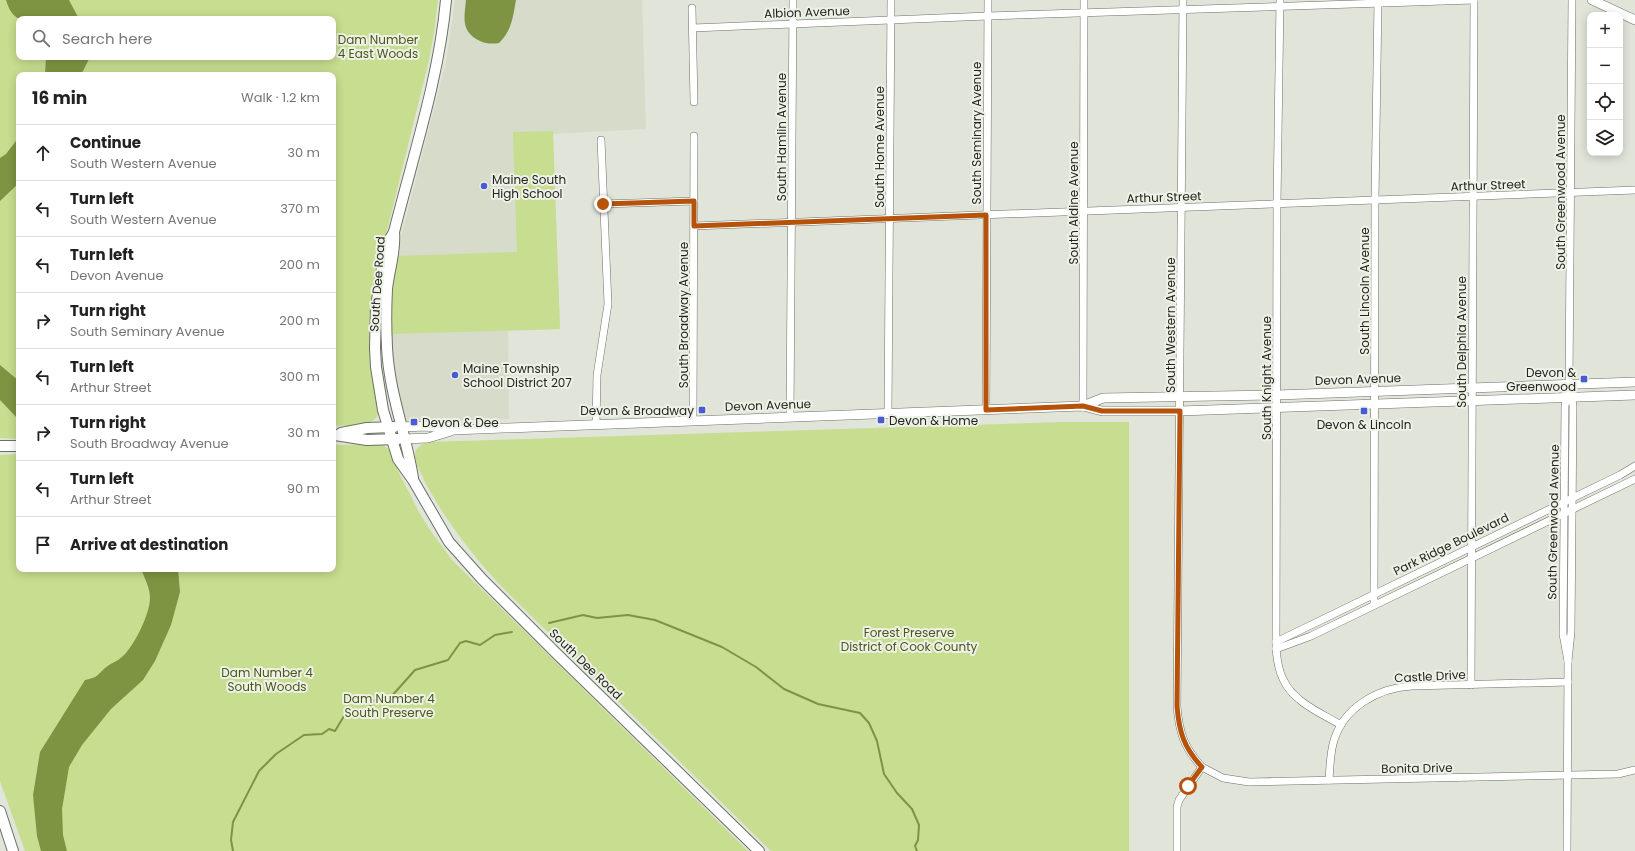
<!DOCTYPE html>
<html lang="en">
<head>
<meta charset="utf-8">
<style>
  body { margin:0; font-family:Poppins,sans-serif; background:#f6f6f6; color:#222 }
  .controls { position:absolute; right:12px; top:12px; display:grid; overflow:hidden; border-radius:8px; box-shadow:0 2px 10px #0003 }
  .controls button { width:36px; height:36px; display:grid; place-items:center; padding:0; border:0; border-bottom:1px solid #e0e0e0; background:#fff; color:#222; font:20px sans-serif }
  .stop { position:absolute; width:12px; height:12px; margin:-9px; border:3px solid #b45309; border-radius:50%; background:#fff }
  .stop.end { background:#b45309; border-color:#fff; box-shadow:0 1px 4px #0008 }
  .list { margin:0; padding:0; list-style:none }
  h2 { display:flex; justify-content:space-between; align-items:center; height:52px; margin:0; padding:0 16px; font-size:17px }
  h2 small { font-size:13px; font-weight:400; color:#767676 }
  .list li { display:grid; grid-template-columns:26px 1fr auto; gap:12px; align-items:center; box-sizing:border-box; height:56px; padding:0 16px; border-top:1px solid #e0e0e0 }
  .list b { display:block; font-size:15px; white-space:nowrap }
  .list p { margin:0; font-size:13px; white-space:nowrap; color:#767676 }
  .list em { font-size:13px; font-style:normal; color:#767676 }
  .icon { flex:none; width:22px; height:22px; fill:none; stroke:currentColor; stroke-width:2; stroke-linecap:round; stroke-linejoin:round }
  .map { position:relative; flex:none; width:1635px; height:851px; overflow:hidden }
  .search { position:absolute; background:#fff; box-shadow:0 2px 10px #0003; left:16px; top:16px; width:320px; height:44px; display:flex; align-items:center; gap:10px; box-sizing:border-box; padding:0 14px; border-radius:8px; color:#767676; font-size:15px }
  .panel { position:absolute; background:#fff; box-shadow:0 2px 10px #0003; left:16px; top:72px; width:320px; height:500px; border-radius:8px }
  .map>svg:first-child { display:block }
  .built { fill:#d6dcc9 }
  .green { fill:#c7dd90; fill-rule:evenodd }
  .water { fill:#7f9442 }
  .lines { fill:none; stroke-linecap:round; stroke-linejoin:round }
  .stream { stroke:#7f9442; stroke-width:2 }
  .minor-casing { stroke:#6c7066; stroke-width:8 }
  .tertiary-casing { stroke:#6c7066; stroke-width:10 }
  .secondary-casing { stroke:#6c7066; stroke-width:12 }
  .minor { stroke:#fff; stroke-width:7 }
  .tertiary { stroke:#fff; stroke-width:9 }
  .secondary { stroke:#fff; stroke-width:10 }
  .route { stroke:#b45309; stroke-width:5 }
  .poi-dot { fill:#485bd0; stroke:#eef1e6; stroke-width:1.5 }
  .labels { text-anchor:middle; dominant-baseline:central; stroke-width:4; stroke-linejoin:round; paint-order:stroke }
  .street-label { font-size:12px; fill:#232420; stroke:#eef1e6 }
  .park-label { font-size:12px; fill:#49571b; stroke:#eef1e6 }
  .poi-label { font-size:12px; fill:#232420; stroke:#eef1e6; text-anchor:start }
</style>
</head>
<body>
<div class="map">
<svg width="1635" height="851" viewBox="0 0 1635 851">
  <rect width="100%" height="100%" fill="#e0e4d9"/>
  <!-- built -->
  <polygon class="built" points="455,0 642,0 646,129 553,134 560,329 508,331 509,419 408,423 401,416 393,366 391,334 397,253 446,62"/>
  <!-- green -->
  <g class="green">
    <path d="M0 0H438L434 33 429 60 378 267 379 413C371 430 349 425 333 426V75H19V439L0 438ZM19 19H333V57H19Z"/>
    <polygon points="553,131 560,329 391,334 391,304 396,256 517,252 513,132"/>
    <path d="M1062 422H1129V851H771L503 588C472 555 445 520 424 480 421 472 414 462 415 454 416 447 422 444 428 442Z"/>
    <polygon points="381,444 390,450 400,475 419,512 430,530 452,560 748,851 25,851 0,781 0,455 19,454 19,569 333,569 333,445"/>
  </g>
  <!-- water -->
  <g class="water">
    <path d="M6 0H69L79 19H19C11 14 9 9 6 0Z"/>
    <path d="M466 0H516C513 16 512 31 499 43 493 44 486 44 480 41 461 32 464 19 466 0Z"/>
    <polygon points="46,57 90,57 81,75 45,75"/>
    <polygon points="19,137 19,183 0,201 0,158 6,154"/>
    <polygon points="0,365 19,381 19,420 0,400"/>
    <path d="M141 569H178L180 592 171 625 155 661 143 680 111 709 82 745 69 767 62 809 63 835 67 851H41L37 836 33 795 40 752 85 680C95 678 96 677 103 670 108 664 117 662 123 656 134 646 150 614 150 598 150 588 145 579 141 569Z"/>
  </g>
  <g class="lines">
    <!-- stream -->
    <g class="stream">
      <polyline points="549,623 583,615 597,618 628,615 655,620 722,647 756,667 784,689 818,704 860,713 869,723 877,741 884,774 897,793 912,809 919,825 918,840 915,846 917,851"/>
      <polyline points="233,851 231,840 233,822 259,771 276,754 304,735 322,734 329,729 335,731 344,716 365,713 370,707 372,701 390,698 415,670 448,660 460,643 466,641 480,645 495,635 512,632"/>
    </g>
    <!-- minor casing -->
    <g class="minor-casing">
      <g id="minor">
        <path d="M1280 0 1277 204 1276 649C1277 659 1278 670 1283 679 1293 702 1321 713 1341 725"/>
        <polyline points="692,8 694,102"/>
        <polyline points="693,28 988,16 1474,0"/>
        <polyline points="603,204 694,201"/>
        <polyline points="694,226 1635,190"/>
        <polyline points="1083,406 1084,0"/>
        <polyline points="986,410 988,0"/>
        <polyline points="888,413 891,0"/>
        <polyline points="790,417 793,0"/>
        <polyline points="693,421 694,136"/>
        <polyline points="596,425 597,375 608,304 601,140"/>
        <polyline points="1374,605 1375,200 1378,0"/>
        <polyline points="1276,642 1620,475 1635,466"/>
        <polyline points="1276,649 1311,636 1635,479"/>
        <polyline points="1568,661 1563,634 1565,406 1569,384 1572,0"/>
        <polyline points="1471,685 1474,0"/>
        <polyline points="1202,767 1223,778 1249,782 1618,774 1635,770"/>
        <path d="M1329 780C1330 768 1330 756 1333 744 1342 708 1377 688 1412 686L1568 682"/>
        <path d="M1177 851V807L1179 800 1202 767C1184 748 1179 732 1177 706L1183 0"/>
        <polyline points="1567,851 1568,661 1571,632 1573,406 1571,394"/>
      </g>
    </g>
    <!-- tertiary casing -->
    <g class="tertiary-casing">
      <g id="tertiary">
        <polyline points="1592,0 1635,20"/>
        <polyline points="1083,406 1103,398 1277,395 1635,382"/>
        <polyline points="401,427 427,426 453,430 1083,406 1102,411 1180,411 1635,395"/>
        <polyline points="404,439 428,438 451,431"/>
      </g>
    </g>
    <!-- secondary casing -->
    <g class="secondary-casing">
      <g id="secondary">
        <path d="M446 0C439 78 413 156 394 232L388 242 383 262 376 307 375 348 376 367 383 410 398 459 413 480 449 542 482 579 557 654 759 851"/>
        <path d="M394 232C396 251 389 270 387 289 386 308 386 328 387 347 389 393 406 433 413 478"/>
        <polyline points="341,433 367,428 394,427"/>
        <polyline points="335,435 367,440 398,439"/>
        <polyline points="0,446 19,446"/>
        <polyline points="0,811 13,851"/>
      </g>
    </g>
    <!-- minor -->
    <use href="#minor" class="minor"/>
    <!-- tertiary -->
    <use href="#tertiary" class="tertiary"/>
    <!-- secondary -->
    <use href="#secondary" class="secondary"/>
  </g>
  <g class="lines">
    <!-- route -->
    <path class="route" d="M603 204 694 201V226L986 215V410L1083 406 1102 411H1180L1177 706C1179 732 1184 748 1202 767L1188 786"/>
  </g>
  <!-- markers -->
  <g class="poi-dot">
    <circle cx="484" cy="186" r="4"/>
    <circle cx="455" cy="375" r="4"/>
    <rect x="1580" y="375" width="8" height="8" rx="2"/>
    <rect x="698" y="406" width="8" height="8" rx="2"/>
    <rect x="1360" y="407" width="8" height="8" rx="2"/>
    <rect x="877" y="416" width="8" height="8" rx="2"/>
    <rect x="410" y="418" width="8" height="8" rx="2"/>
  </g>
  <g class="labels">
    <!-- street labels -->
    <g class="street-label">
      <text transform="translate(807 12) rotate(-2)">Albion Avenue</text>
      <text transform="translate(976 133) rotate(-90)">South Seminary Avenue</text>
      <text transform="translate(781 137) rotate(-90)">South Hamlin Avenue</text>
      <text transform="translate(879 147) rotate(-90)">South Home Avenue</text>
      <text transform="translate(1488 185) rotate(-2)">Arthur Street</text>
      <text transform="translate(1560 192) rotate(-90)">South Greenwood Avenue</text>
      <text transform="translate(1164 197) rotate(-2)">Arthur Street</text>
      <text transform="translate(1073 203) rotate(-90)">South Aldine Avenue</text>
      <text transform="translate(377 284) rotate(-86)">South Dee Road</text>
      <text transform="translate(1364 291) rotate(-90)">South Lincoln Avenue</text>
      <text transform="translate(683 315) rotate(-90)">South Broadway Avenue</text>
      <text transform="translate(1170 325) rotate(-90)">South Western Avenue</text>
      <text transform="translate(1461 342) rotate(-90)">South Delphia Avenue</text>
      <text transform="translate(1266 378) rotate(-90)">South Knight Avenue</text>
      <text transform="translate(1358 379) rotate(-2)">Devon Avenue</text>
      <text transform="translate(768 405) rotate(-2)">Devon Avenue</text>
      <text transform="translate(1553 522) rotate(-89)">South Greenwood Avenue</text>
      <text transform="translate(1451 544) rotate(-26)">Park Ridge Boulevard</text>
      <text transform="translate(586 664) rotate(44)">South Dee Road</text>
      <text transform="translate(1430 676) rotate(-3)">Castle Drive</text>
      <text transform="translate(1417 768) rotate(-1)">Bonita Drive</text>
    </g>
    <!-- park labels -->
    <g class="park-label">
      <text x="378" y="39">Dam Number<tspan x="378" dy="14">4 East Woods</tspan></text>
      <text x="909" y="632">Forest Preserve<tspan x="909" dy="14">District of Cook County</tspan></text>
      <text x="267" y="672">Dam Number 4<tspan x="267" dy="14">South Woods</tspan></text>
      <text x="389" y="698">Dam Number 4<tspan x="389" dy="14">South Preserve</tspan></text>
    </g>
    <!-- poi labels -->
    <g class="poi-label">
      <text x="492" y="179">Maine South<tspan x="492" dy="14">High School</tspan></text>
      <text x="463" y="368">Maine Township<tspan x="463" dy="14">School District 207</tspan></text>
      <text x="1576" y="372" text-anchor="end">Devon &amp;<tspan x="1576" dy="14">Greenwood</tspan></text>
      <text x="694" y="410" text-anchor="end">Devon &amp; Broadway</text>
      <text x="889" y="420">Devon &amp; Home</text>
      <text x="422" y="422">Devon &amp; Dee</text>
      <text x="1364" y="424" text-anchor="middle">Devon &amp; Lincoln</text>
    </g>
  </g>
</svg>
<div class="controls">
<button>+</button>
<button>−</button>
<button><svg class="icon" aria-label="locate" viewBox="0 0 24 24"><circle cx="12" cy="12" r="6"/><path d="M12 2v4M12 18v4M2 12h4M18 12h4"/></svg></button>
<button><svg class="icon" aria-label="layers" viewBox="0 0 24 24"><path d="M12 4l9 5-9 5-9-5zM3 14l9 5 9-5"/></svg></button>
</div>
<div class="stop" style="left:1188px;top:786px"></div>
<div class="stop end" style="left:603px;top:204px"></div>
<div class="search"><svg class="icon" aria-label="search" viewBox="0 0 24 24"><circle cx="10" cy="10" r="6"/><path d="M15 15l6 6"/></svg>Search here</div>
<section class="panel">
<h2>16 min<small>Walk · 1.2 km</small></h2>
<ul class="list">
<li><svg class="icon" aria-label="ahead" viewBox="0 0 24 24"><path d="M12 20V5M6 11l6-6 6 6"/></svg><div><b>Continue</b><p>South Western Avenue</p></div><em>30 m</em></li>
<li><svg class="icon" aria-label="left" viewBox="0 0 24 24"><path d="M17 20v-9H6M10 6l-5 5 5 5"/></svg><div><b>Turn left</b><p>South Western Avenue</p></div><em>370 m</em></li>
<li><svg class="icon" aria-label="left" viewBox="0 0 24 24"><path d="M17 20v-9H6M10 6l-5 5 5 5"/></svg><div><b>Turn left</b><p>Devon Avenue</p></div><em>200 m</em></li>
<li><svg class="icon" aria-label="right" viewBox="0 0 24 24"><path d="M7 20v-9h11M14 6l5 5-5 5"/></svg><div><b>Turn right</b><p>South Seminary Avenue</p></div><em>200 m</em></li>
<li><svg class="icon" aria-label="left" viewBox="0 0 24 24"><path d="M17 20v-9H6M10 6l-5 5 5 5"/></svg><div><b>Turn left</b><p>Arthur Street</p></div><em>300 m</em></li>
<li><svg class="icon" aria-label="right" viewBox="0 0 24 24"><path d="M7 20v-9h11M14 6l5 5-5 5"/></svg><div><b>Turn right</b><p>South Broadway Avenue</p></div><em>30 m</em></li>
<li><svg class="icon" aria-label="left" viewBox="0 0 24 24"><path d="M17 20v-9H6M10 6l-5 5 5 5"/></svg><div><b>Turn left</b><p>Arthur Street</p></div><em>90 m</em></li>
<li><svg class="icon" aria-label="arrive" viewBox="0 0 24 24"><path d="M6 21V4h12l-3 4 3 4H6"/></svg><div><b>Arrive at destination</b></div></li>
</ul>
</section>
</div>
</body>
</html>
